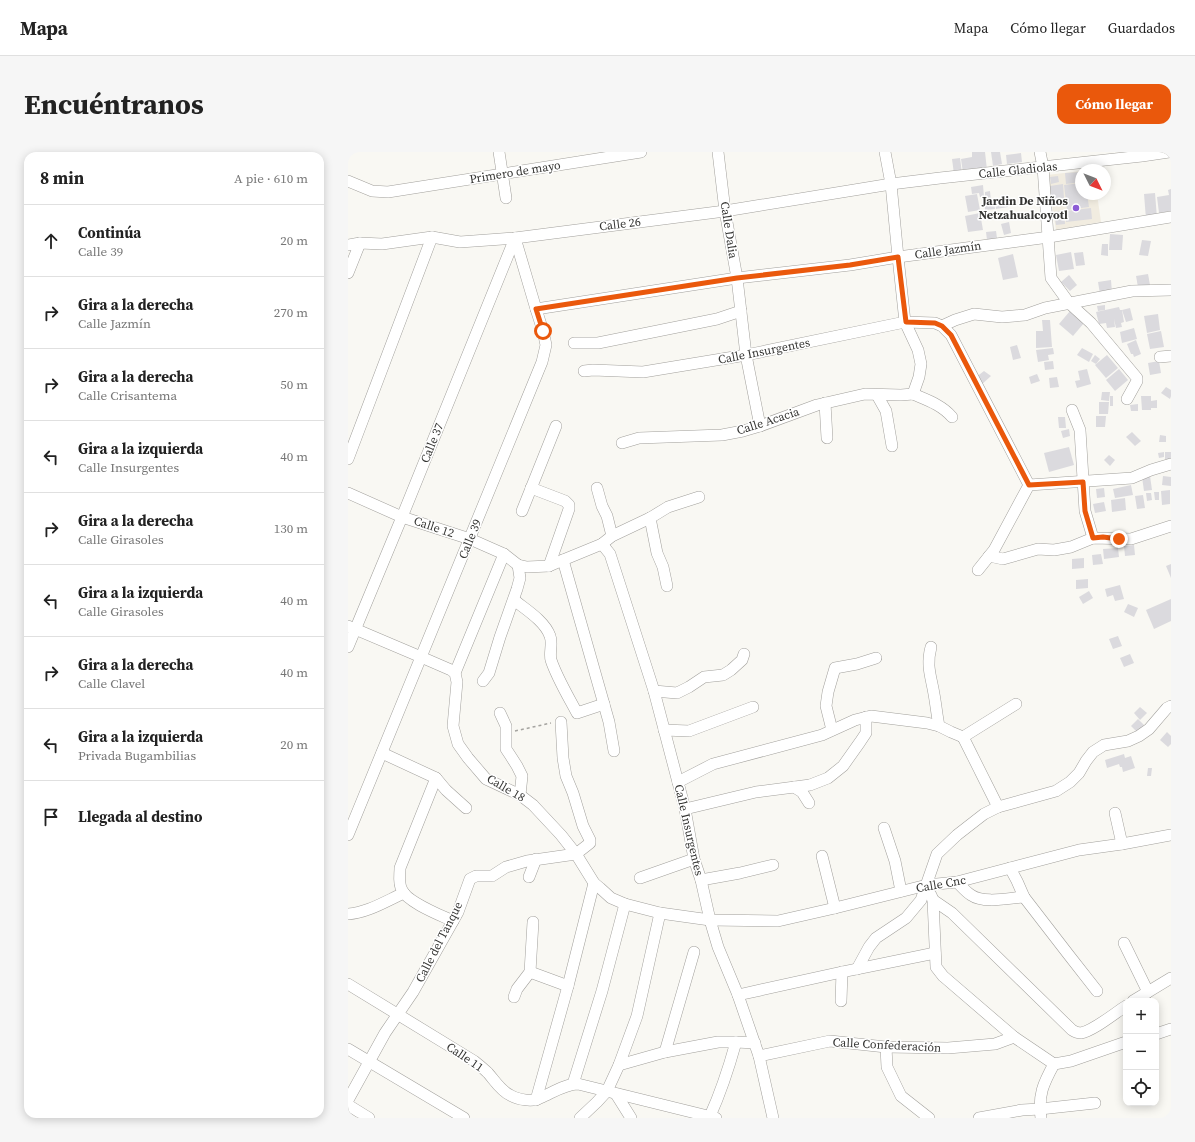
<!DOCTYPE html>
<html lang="es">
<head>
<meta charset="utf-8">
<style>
  body { margin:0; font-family:"Source Serif 4",serif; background:#f6f6f6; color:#222 }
  .controls { position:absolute; right:12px; bottom:12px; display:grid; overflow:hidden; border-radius:8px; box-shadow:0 2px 10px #0003 }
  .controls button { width:36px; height:36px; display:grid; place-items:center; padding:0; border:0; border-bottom:1px solid #e0e0e0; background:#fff; color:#222; font:20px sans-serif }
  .compass { position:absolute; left:727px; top:12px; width:36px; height:36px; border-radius:50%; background:#fff; box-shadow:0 2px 10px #0003; rotate:132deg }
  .stop { position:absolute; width:12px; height:12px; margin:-9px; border:3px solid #ea580c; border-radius:50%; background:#fff }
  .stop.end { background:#ea580c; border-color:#fff; box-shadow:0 1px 4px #0008 }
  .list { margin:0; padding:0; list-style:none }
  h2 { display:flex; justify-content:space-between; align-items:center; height:52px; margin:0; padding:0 16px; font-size:17px }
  h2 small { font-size:13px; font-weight:400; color:#767676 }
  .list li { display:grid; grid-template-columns:26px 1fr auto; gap:12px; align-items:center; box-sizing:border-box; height:72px; padding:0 16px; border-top:1px solid #e0e0e0 }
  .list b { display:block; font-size:15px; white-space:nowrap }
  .list p { margin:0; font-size:13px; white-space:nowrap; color:#767676 }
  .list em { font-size:13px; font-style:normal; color:#767676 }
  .icon { flex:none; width:22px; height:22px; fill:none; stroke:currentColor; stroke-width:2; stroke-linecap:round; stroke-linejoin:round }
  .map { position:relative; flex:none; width:823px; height:966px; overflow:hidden; border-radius:12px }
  header { display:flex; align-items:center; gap:24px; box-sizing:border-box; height:56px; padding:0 20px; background:#fff; border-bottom:1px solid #e0e0e0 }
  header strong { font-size:19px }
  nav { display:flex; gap:22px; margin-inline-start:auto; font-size:14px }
  .intro { display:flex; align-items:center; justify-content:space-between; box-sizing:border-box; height:96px; padding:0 24px }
  h1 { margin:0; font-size:28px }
  .button { padding:10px 18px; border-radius:12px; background:#ea580c; color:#fff; font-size:14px; font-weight:700 }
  main { display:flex; gap:24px; padding:0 24px }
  aside { flex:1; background:#fff; border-radius:12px; box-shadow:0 2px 10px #0003 }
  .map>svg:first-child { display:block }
  .built { fill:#f1ece0 }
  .building { fill:#dbdade }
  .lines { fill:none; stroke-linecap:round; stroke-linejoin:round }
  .minor-casing { stroke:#a2a09c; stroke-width:12 }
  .path { stroke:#a5a4a0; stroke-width:1.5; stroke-dasharray:3 3; stroke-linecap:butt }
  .minor { stroke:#fff; stroke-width:11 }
  .route { stroke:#ea580c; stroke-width:5 }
  .poi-dot { fill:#8c5cd5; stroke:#fff; stroke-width:1.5 }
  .labels { text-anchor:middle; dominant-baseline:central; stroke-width:3; stroke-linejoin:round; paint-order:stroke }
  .street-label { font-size:12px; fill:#353533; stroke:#fff }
  .poi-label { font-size:12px; font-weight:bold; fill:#353533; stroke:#fff; text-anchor:end }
</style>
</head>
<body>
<header>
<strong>Mapa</strong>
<nav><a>Mapa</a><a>Cómo llegar</a><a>Guardados</a></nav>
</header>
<div class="intro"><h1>Encuéntranos</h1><a class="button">Cómo llegar</a></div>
<main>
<aside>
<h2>8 min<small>A pie · 610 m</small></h2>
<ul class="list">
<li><svg class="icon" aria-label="ahead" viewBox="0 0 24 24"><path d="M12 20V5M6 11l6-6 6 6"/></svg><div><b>Continúa</b><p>Calle 39</p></div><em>20 m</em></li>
<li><svg class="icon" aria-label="right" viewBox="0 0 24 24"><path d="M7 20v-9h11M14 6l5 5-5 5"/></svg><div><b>Gira a la derecha</b><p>Calle Jazmín</p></div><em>270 m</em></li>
<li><svg class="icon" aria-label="right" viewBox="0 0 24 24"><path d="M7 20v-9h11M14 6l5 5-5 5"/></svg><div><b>Gira a la derecha</b><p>Calle Crisantema</p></div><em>50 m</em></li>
<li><svg class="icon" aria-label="left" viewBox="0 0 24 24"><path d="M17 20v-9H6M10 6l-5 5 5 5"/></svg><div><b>Gira a la izquierda</b><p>Calle Insurgentes</p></div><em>40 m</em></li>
<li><svg class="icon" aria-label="right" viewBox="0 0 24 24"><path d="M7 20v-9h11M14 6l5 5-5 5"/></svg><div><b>Gira a la derecha</b><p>Calle Girasoles</p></div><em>130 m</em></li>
<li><svg class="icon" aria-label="left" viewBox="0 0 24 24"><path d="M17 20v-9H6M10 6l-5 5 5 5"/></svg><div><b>Gira a la izquierda</b><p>Calle Girasoles</p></div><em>40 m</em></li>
<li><svg class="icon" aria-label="right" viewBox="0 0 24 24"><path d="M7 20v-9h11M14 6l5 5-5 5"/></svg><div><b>Gira a la derecha</b><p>Calle Clavel</p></div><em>40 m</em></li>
<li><svg class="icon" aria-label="left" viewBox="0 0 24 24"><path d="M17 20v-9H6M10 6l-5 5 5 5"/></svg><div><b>Gira a la izquierda</b><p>Privada Bugambilias</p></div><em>20 m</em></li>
<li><svg class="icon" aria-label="arrive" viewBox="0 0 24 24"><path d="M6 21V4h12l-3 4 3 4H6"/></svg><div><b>Llegada al destino</b></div></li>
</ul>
</aside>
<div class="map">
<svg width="823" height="966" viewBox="0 0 823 966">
  <rect width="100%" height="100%" fill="#f9f8f3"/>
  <!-- built -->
  <polygon class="built" points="733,19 733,42 749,42 753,70 708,78 699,23"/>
  <!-- building -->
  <g class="building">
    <polygon points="624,0 637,0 639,18 615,21 613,7 624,5"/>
    <polygon points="643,0 652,0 654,12 645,14"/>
    <polygon points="673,1 674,10 659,12 658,3"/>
    <polygon points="612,6 614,21 606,22 604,7"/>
    <polygon points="733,20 733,30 718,32 717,21"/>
    <polygon points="710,24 711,30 703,32 702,25"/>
    <polygon points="733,31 733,42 739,42 741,55 719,58 716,33"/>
    <polygon points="715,32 716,46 703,47 702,34"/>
    <polygon points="635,33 636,45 632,45 631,41 624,42 623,35"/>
    <polygon points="823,37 823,59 811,61 809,45 821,43 820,38"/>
    <polygon points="642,39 643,49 646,49 647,57 637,58 637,40"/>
    <polygon points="807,41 809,66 798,67 796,42"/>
    <polygon points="629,42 632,58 620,60 617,44"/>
    <polygon points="659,47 660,55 648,57 647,48"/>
    <polygon points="743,56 744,67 718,70 718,59"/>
    <polygon points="716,59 717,72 708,73 706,60"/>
    <polygon points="632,61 635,78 620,80 617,64"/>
    <polygon points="661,70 663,81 656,83 653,72"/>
    <polygon points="648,79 649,86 639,88 638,80"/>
    <polygon points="762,82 775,83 774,98 761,98"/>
    <polygon points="794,88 803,89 800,104 791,103"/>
    <polygon points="754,92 760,92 760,104 753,103"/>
    <polygon points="723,100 726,117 711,119 708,103"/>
    <polygon points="735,100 737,113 728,114 726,101"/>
    <polygon points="665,102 670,125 655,128 650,106"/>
    <polygon points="800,122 802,133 790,135 788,124"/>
    <polygon points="721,123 729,133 722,139 713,130"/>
    <polygon points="763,128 764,141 752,142 750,130"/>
    <polygon points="757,153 757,158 750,159 749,154"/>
    <polygon points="771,155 772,158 774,158 776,170 773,171 774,175 768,176 766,167 767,175 759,176 758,171 751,172 748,160"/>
    <polygon points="782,156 785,168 778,170 774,158"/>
    <polygon points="722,159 736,171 725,184 711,172"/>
    <polygon points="810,162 812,178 799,181 796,164"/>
    <polygon points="694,168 702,168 704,195 688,196 688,179 695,179"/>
    <polygon points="786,176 789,187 774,191 772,180"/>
    <polygon points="813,179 816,195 802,197 799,182"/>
    <polygon points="788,188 793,202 786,205 785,202 783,202 779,192"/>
    <polygon points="669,193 673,206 665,208 662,195"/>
    <polygon points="705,196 706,202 700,203 701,208 690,210 688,198"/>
    <polygon points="734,196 745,202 741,210 729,203"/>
    <polygon points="747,203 752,207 748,212 743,209"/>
    <polygon points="759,203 770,216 758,226 747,213"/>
    <polygon points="705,209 706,217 697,218 696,210"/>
    <polygon points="811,209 813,221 802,223 800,211"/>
    <polygon points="739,217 743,232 729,236 727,229 732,228 730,219"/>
    <polygon points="771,217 780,228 767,239 758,228"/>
    <polygon points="636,219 643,224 632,234 627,226"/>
    <polygon points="689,222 692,229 683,232 681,225"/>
    <polygon points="709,225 711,235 702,236 701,226"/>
    <polygon points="818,235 823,238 823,244 822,247 813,241"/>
    <polygon points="754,240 762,240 761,249 753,248"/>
    <rect x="762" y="244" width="3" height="10"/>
    <polygon points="793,244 803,244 803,249 809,248 809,256 803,256 803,258 794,258"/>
    <polygon points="751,250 761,250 760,262 751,262"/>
    <polygon points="790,252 790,259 783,259 782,253"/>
    <polygon points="748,264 758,264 757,275 748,275"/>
    <polygon points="710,265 717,265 718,276 711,276"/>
    <polygon points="721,277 722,284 715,286 713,279"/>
    <polygon points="784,280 793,289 787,294 778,285"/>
    <polygon points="812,283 818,284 818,290 811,290"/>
    <polygon points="721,295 726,313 701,320 696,301"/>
    <polygon points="816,300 816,305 811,306 810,301"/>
    <rect x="817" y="300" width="6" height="7"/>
    <polygon points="761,303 767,308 762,314 756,308"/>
    <polygon points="802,324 804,338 796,339 794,325"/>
    <polygon points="815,324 823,325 823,334 814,333"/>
    <polygon points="783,333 785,343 767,346 765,337"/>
    <polygon points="756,336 757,345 749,346 748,337"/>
    <polygon points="822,338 822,352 814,353 813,339"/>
    <polygon points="806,340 811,340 811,348 807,348"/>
    <polygon points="798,341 803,341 804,348 799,349"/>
    <polygon points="795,343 797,356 789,357 787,344"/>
    <polygon points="777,346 778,358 764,360 763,348"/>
    <polygon points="756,350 758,359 747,361 745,352"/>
    <polygon points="786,393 787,403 777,404 776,394"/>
    <polygon points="770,396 771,405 756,407 755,397"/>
    <polygon points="753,402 755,412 745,413 744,403"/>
    <polygon points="736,406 736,416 724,417 724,407"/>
    <polygon points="823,412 823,426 818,414"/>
    <polygon points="740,427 740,436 728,437 728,428"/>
    <polygon points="772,433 776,447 767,449 765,443 759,445 757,437"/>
    <polygon points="741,439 745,446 735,452 731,445"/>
    <polygon points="823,447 823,469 806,477 798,458"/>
    <polygon points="780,452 790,456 786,465 776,460"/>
    <polygon points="770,484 774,494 765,497 761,487"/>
    <polygon points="782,502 786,511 776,515 772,506"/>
    <polygon points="792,555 799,561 792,568 786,561"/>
    <polygon points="790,567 796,573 789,580 783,574"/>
    <polygon points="819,580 823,584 823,592 820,595 812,588"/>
    <polygon points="776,602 777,606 783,604 787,616 775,620 774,615 772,615 771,612 759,616 757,608"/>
    <polygon points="800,616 804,616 803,624 799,624"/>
  </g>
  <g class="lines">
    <!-- minor casing -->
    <g class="minor-casing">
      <g id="minor">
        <polyline points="151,0 158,46"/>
        <polyline points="370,0 377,59 389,126 398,203 412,274"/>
        <polyline points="537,0 543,32 550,105 557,170 570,198 573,212 571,225 565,242"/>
        <polyline points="692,0 695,15 703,126 721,151 743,171 789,226 789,229 779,247"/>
        <polyline points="0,29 24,39 40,40 293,0"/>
        <polyline points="0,93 12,91 34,92 84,85 112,90 167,86 377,59 543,32 592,26 794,4 821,0"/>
        <polyline points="0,121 12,91"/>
        <polyline points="188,157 389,126 502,113 550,105 701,85 823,65"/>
        <polyline points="594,174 607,168 626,162 654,165 677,163 697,156 784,139 823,138"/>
        <polyline points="226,191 250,191 369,167 393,159"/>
        <polyline points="812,205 823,204"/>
        <polyline points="236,219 245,218 295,220 398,203 557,170 587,171 594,174 603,183 681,333"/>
        <path d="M565 242C579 248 594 253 604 265"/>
        <polyline points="529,243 538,259 544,294"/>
        <polyline points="477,251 479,286"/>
        <polyline points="724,258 732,278 737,359 745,386"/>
        <polyline points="274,291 291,286 374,283 395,279 412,274 469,253 517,242 553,243 565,242"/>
        <polyline points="0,307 84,85"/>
        <polyline points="681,333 784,326 803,318 823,312"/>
        <polyline points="183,336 217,349 221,353 221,357 201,414"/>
        <polyline points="249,336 254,354 259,364 264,384"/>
        <polyline points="0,341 54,365 122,387 156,402 170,413 179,415 201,414 215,408 254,392 264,384 302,366 320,355 351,345"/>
        <polyline points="174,359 208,274"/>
        <polyline points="302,366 309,401 315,415 319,434"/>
        <polyline points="254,392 262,402 306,539 337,657 346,707 353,728 362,768 370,795 390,843 411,904 425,966"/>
        <polyline points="641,404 655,407 690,397 706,398 723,395 745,386 783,387 823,374"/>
        <polyline points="215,408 261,570 266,599"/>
        <polyline points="630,418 646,398 681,333"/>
        <path d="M166 448C177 457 197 469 202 484 205 491 201 501 203 508 209 526 220 544 229 561L256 552"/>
        <polyline points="0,474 73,505 103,518 107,521 109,530 105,574 110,592 120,606 138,627 172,643 185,653 213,683 228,702 246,731 252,736 263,746 277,752 312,761 362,768 430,769 487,756 579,733 609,730 731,698 774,692 823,683"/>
        <polyline points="0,495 54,365 167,86"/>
        <path d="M583 495C578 514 583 524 586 542 588 553 589 564 591 574L603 580 615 585"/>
        <polyline points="107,521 156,402"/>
        <polyline points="135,529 141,521 152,485 169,437 172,426 170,413"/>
        <polyline points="306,539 329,541 341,535 356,525 375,523 383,518 394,508 396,502"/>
        <polyline points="152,561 158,574 158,597 162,603 169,614 174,624 172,643"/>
        <polyline points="316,578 341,579 405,555"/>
        <polyline points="484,578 478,554 480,540 487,516 509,512 528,506"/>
        <polyline points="615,585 650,655"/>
        <polyline points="615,585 668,552"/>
        <polyline points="34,601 88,626 98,638 118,656"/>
        <path d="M88 626 52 716C52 723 50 731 54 738 59 750 92 763 105 769"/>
        <polyline points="330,630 365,612 474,583 507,568 523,564 579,571 591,574"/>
        <polyline points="446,635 454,640 461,651"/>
        <polyline points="337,657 408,640 462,633 480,626 495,614 512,590 518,581 518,565"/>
        <polyline points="767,661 774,692"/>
        <polyline points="536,676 547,709 553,739"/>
        <polyline points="0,683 194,210 198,193 195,179 188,157 167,86"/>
        <polyline points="474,704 487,756"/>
        <polyline points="662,716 669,729 676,745 720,802 749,839"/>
        <polyline points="181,725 188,707"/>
        <polyline points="292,726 346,707"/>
        <polyline points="353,728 392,721 425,713"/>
        <path d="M609 730C613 734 618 740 623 743 636 752 661 746 676 745"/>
        <polyline points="583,743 585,748 588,815 595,824 666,885 706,912"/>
        <path d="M585 748 604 761 724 878C727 880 729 881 733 881 745 879 767 861 778 854"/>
        <path d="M0 762C19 761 38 749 56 741"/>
        <polyline points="776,791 800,840"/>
        <polyline points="509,817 521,795 528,786 558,766 573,748 589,702 609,683 636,662 650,655 708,639 722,630 731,621 738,609 745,600 756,593 780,589 791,584 801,577 819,556 823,554"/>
        <polyline points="182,820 220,834"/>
        <path d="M0 832 126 909C131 913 136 917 140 921 147 929 153 939 162 943 170 948 185 950 192 946 204 941 217 932 230 932L368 966"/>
        <polyline points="390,843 494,820 587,801"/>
        <polyline points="166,845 169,837 182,820 185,770"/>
        <polyline points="493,849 494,820"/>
        <polyline points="785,849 823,826"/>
        <polyline points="808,882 823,877"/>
        <polyline points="538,895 539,915 553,944 581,966"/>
        <polyline points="0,897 116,966"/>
        <polyline points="317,900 346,800"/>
        <polyline points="411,904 482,889 538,895 600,896 647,892 666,885"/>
        <polyline points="706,912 723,909 778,890"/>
        <polyline points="271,913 317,900 370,890 388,890 407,891"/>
        <polyline points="225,932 254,839 277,752"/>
        <polyline points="268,942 283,966"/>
        <polyline points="0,948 37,881 65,840 105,769 110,760 122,727 128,724 144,724 158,715 179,709 228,702 242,691 242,688 235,674 225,641 218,624 215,606 213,570"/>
        <polyline points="188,948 220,834 246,731"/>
        <polyline points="0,953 21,966"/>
        <path d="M362 964C373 940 381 915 388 890"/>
        <polyline points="232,966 249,950 259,939 271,913 289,864 312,761"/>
        <polyline points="631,966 674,958 692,957 747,951"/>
        <path d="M693 966C690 943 695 932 706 912"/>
      </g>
    </g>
    <!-- path -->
    <polyline class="path" points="167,579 203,571"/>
    <!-- minor -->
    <use href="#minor" class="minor"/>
  </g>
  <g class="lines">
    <!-- route -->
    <polyline class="route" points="195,179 188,157 389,126 502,113 550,105 558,170 587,171 594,174 603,183 681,333 735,330 737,359 745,386 755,385 771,387"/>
  </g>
  <!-- markers -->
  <circle class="poi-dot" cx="728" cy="56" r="4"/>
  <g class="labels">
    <!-- street labels -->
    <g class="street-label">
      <text transform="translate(670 18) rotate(-6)">Calle Gladiolas</text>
      <text transform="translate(167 20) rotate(-9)">Primero de mayo</text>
      <text transform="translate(272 72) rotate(-7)">Calle 26</text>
      <text transform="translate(381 78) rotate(81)">Calle Dalia</text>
      <text transform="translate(600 98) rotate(-8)">Calle Jazmín</text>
      <text transform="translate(416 199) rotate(-11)">Calle Insurgentes</text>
      <text transform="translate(420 269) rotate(-18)">Calle Acacia</text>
      <text transform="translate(84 291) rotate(-68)">Calle 37</text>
      <text transform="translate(86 375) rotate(19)">Calle 12</text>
      <text transform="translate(122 387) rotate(-68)">Calle 39</text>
      <text transform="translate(158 636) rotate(30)">Calle 18</text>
      <text transform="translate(341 678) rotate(77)">Calle Insurgentes</text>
      <text transform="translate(593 732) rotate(-10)">Calle Cnc</text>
      <text transform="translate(91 790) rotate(-63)">Calle del Tanque</text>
      <text transform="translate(539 893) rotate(3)">Calle Confederación</text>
      <text transform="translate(117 905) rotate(34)">Calle 11</text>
    </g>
    <!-- poi labels -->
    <g class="poi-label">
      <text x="720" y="49">Jardin De Niños<tspan x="720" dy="14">Netzahualcoyotl</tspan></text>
    </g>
  </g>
</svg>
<div class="controls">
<button>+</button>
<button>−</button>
<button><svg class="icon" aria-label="locate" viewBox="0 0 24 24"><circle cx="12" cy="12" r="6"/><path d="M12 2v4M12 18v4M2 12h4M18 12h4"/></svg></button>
</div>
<svg class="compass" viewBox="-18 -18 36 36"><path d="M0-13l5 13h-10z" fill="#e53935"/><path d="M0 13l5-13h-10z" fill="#767676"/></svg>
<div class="stop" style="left:195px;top:179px"></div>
<div class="stop end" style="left:771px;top:387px"></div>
</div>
</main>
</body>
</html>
